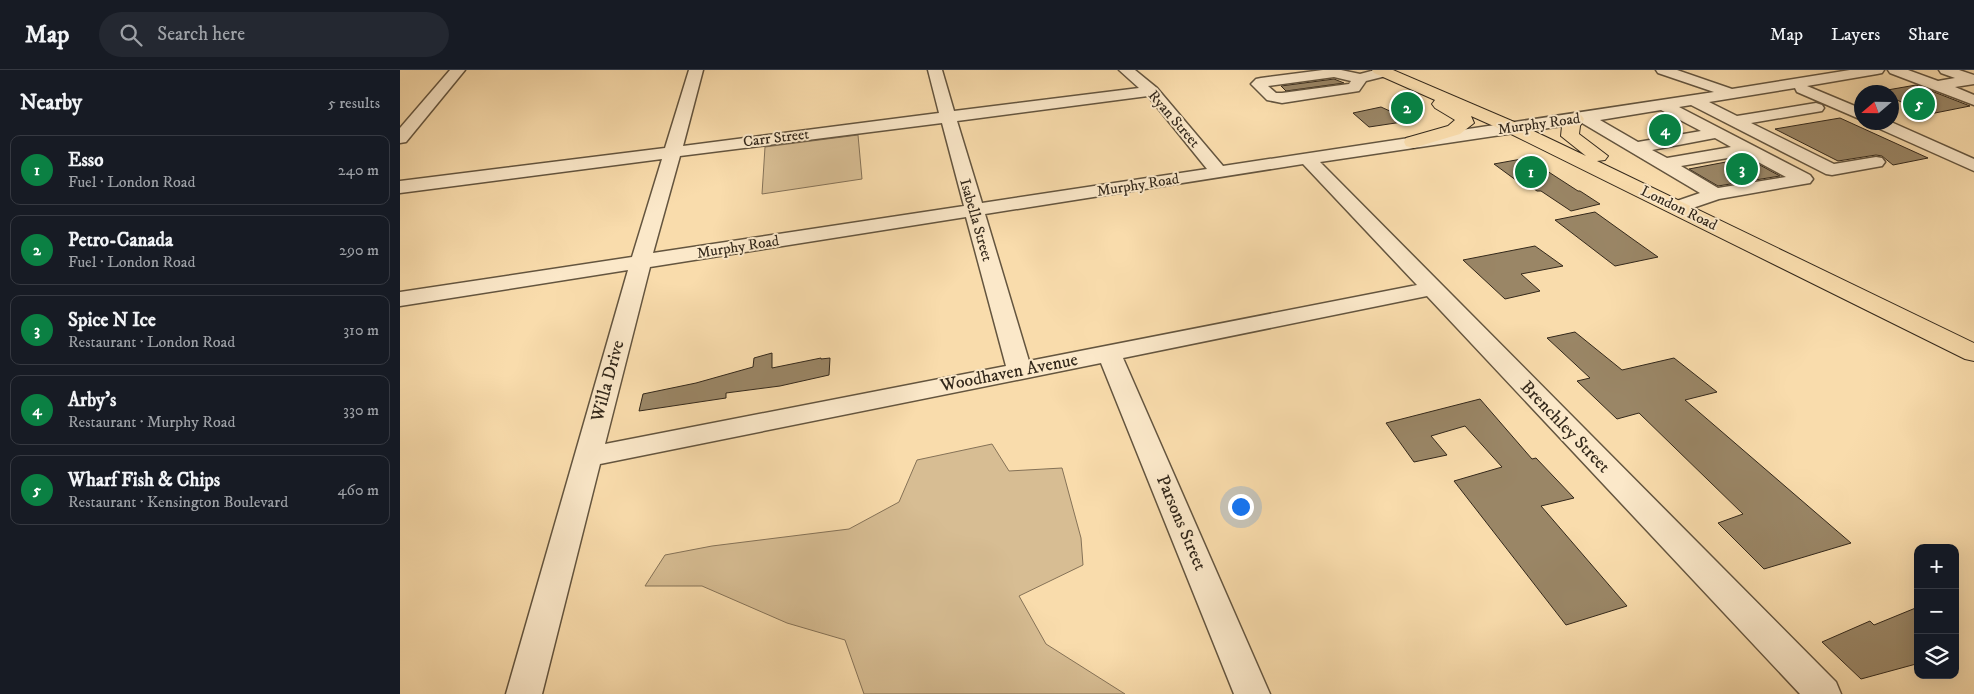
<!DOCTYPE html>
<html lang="en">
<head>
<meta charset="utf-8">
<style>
  body { margin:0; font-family:"IM FELL DW Pica",serif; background:#242831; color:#f1f3f6 }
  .controls { position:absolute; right:15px; bottom:15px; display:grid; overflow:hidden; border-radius:10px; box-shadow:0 5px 20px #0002 }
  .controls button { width:45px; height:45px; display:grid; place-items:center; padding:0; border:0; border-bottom:1px solid #363941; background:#171b24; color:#f1f3f6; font:25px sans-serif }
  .compass { position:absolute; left:1454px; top:15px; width:45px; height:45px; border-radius:50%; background:#171b24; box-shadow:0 5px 20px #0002; rotate:250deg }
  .you { position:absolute; left:840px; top:436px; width:18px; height:18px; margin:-12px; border:4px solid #fff; border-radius:50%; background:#1a73e8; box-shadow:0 0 0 8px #1a73e833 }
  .badge { display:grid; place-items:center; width:32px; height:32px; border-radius:50%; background:#0b8043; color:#fff; font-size:16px; font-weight:700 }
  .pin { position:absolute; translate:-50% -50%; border:2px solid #fff; box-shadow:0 1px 5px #0006 }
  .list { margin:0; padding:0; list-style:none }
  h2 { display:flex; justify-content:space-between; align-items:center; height:65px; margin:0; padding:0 20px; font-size:21px }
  h2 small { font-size:16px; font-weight:400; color:#9ea1a6 }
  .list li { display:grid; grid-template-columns:32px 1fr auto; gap:15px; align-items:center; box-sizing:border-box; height:70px; margin:0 10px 10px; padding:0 10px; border:1px solid #363941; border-radius:10px }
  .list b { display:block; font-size:19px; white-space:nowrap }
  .list p { margin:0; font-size:16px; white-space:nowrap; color:#9ea1a6 }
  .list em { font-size:16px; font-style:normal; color:#9ea1a6 }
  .icon { flex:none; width:28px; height:28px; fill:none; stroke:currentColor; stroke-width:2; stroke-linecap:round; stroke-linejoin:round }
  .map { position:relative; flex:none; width:1574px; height:624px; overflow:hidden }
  header { display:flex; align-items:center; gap:30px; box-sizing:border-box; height:70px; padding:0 25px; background:#171b24; border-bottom:1px solid #363941 }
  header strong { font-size:24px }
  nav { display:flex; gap:28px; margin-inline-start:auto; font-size:18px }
  .search { width:350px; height:45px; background:#242831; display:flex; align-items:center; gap:12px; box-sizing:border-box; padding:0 18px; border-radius:28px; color:#9ea1a6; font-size:19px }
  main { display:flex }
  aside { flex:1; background:#171b24 }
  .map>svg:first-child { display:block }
  .green { fill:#d7bd93; stroke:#857257 }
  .building { fill:#9a8666; stroke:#33281b }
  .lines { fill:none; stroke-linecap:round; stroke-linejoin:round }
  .minor-casing { stroke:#64553f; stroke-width:3 }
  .major-casing { stroke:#33281b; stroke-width:2 }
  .minor { fill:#fbe8c9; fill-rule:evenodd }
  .major { fill:#f9dcac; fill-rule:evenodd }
  .labels { text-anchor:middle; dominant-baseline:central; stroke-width:4; stroke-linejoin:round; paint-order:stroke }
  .far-street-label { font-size:15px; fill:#33281b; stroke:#fbe8c9 }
  .street-label { font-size:18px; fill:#33281b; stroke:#fbe8c9 }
</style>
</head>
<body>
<header>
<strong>Map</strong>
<div class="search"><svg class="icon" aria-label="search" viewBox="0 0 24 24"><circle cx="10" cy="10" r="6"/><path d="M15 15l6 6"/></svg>Search here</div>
<nav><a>Map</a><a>Layers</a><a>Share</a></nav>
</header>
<main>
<aside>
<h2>Nearby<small>5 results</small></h2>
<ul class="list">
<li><span class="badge">1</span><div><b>Esso</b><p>Fuel · London Road</p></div><em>240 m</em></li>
<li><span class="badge">2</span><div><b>Petro-Canada</b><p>Fuel · London Road</p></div><em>290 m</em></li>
<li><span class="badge">3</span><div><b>Spice N Ice</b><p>Restaurant · London Road</p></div><em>310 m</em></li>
<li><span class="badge">4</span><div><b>Arby's</b><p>Restaurant · Murphy Road</p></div><em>330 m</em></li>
<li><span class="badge">5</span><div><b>Wharf Fish &amp; Chips</b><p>Restaurant · Kensington Boulevard</p></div><em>460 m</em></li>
</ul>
</aside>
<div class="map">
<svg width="1574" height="624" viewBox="0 0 1574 624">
  <rect width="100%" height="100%" fill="#f9dcac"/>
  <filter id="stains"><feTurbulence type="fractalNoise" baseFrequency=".004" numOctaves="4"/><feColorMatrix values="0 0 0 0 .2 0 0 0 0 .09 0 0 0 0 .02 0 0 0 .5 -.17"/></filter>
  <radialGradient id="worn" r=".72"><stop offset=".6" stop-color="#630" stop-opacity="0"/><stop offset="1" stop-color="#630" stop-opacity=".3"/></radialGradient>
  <!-- green -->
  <g class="green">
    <polygon points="458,65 462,109 362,124 365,77"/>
    <polygon points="592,374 609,401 662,398 681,468 683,495 619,526 646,574 725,624 464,624 445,570 387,553 302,516 245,516 265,485 312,476 449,459 499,432 517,390"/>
  </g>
  <!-- building -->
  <g class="building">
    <polygon points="934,9 944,13 886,21 881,16"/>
    <polygon points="1516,15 1570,36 1530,44 1492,28 1492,22 1476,22"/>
    <polygon points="981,37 1003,47 1009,51 969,57 953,43"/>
    <polygon points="1440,48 1528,88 1493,95 1482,86 1476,85 1438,91 1375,59"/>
    <polygon points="1127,88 1178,121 1180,121 1200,134 1171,141 1141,121 1137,121 1128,115 1124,116 1094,94"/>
    <polygon points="1347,88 1380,106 1318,116 1289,99"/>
    <polygon points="1195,142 1234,170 1258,187 1215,196 1155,150"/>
    <polygon points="1135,176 1163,196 1121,204 1140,221 1105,229 1063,190"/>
    <polygon points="1175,262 1222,300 1274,288 1317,322 1285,330 1451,473 1364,499 1318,453 1343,444 1239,343 1217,349 1177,311 1190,308 1147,268"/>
    <polygon points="372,283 372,298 421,288 421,289 430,288 429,305 380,316 326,323 326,328 239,341 243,324 296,313 353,297 354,288"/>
    <polygon points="1080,329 1132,389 1136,388 1174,428 1141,436 1227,536 1166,555 1054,411 1102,397 1065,356 1031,366 1047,385 1014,392 986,353"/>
    <polygon points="1518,537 1518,591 1514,592 1516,594 1461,609 1422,572 1470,551 1474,555"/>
  </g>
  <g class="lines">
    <!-- minor casing -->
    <g class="minor-casing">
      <g id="minor">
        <polygon points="50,0 65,0 6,72 0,73 0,58"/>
        <path d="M289 0H303L283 76 539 43 528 0H542L554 41 739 18 719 0H735L757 18 823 96 1314 22 1258 3 1256 0H1277L1332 19 1450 0H1484L1482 3 1477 4 1407 16 1462 39V50L1397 22 1395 18 1309 32 1337 46 1416 33 1422 35 1424 38 1422 41 1351 53 1434 94 1476 87 1482 88 1485 92 1482 96 1432 105 1426 104 1291 35 1279 37 1410 105 1413 109 1410 113 1404 114 1319 129 1278 143 1271 141 1268 137 1271 133 1300 123 1182 53 920 92 1436 612 1441 624H1400L1027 226 723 288 870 624H834L701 293 200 394 142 624H106L228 200 0 236V222L232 187 262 89 0 123V111L265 78ZM748 26 807 99 582 133 557 51ZM1261 40 1301 61 1238 72 1200 50ZM542 53 564 136 253 183 280 86ZM1315 68 1331 77 1267 88 1252 80ZM1345 85 1386 107 1318 118 1281 96ZM903 94 1017 215 629 291 585 144ZM566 147 606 296 205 374 250 197Z"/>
        <path d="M923 0H941L960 4 975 0H991L992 2 990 5 966 11 959 21 882 33 867 30 851 14 856 9 861 8ZM934 7 951 11 949 14 882 23H876L868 16Z"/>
        <polygon points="1488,0 1508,0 1538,11 1555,8 1541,3 1539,0 1559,0 1574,5 1574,14 1555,17 1574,25 1574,35 1490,3"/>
        <polygon points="1469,52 1491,52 1574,89 1574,101 1471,55"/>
      </g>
    </g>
    <!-- major casing -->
    <g class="major-casing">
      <polygon id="major" points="972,0 993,0 1119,54 1186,86 1161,66 1162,56 1169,45 1175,44 1181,45 1184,49 1180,56 1179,64 1208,86 1205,90 1197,91 1574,273 1574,291 1565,289 1107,62 1071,46 1074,53 1060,64 1013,78 1006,76 1004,72 1006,68 1048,56 1055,50 1035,38 1032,34 1035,30 974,3"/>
    </g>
    <!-- minor -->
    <use href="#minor" class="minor"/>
    <!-- major -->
    <use href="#major" class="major"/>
  </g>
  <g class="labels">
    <!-- far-street labels -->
    <g class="far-street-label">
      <text transform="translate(774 49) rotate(49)">Ryan Street</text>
      <text transform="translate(1139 54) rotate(-8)">Murphy Road</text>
      <text transform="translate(376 68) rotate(-7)">Carr Street</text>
      <text transform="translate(738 115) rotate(-9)">Murphy Road</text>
      <text transform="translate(1279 138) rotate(26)">London Road</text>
      <text transform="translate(576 150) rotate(74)">Isabella Street</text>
      <text transform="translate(338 177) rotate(-9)">Murphy Road</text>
    </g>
    <!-- street labels -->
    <g class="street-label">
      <text transform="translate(609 303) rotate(-11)">Woodhaven Avenue</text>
      <text transform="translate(208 311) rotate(-75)">Willa Drive</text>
      <text transform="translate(1165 357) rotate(46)">Brenchley Street</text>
      <text transform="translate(781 453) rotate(67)">Parsons Street</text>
    </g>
  </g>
  <rect width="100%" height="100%" filter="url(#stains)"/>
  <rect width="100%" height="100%" fill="url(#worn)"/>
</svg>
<div class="controls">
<button>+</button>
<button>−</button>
<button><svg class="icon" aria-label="layers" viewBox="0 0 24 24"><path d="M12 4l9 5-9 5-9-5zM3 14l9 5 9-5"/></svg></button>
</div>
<svg class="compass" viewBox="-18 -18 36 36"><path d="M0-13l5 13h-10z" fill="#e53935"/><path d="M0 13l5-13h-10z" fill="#9ea1a6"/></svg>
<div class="you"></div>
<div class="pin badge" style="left:1131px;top:102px">1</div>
<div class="pin badge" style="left:1007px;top:38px">2</div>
<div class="pin badge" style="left:1342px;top:99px">3</div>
<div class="pin badge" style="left:1265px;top:60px">4</div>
<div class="pin badge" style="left:1519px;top:34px">5</div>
</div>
</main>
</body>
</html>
